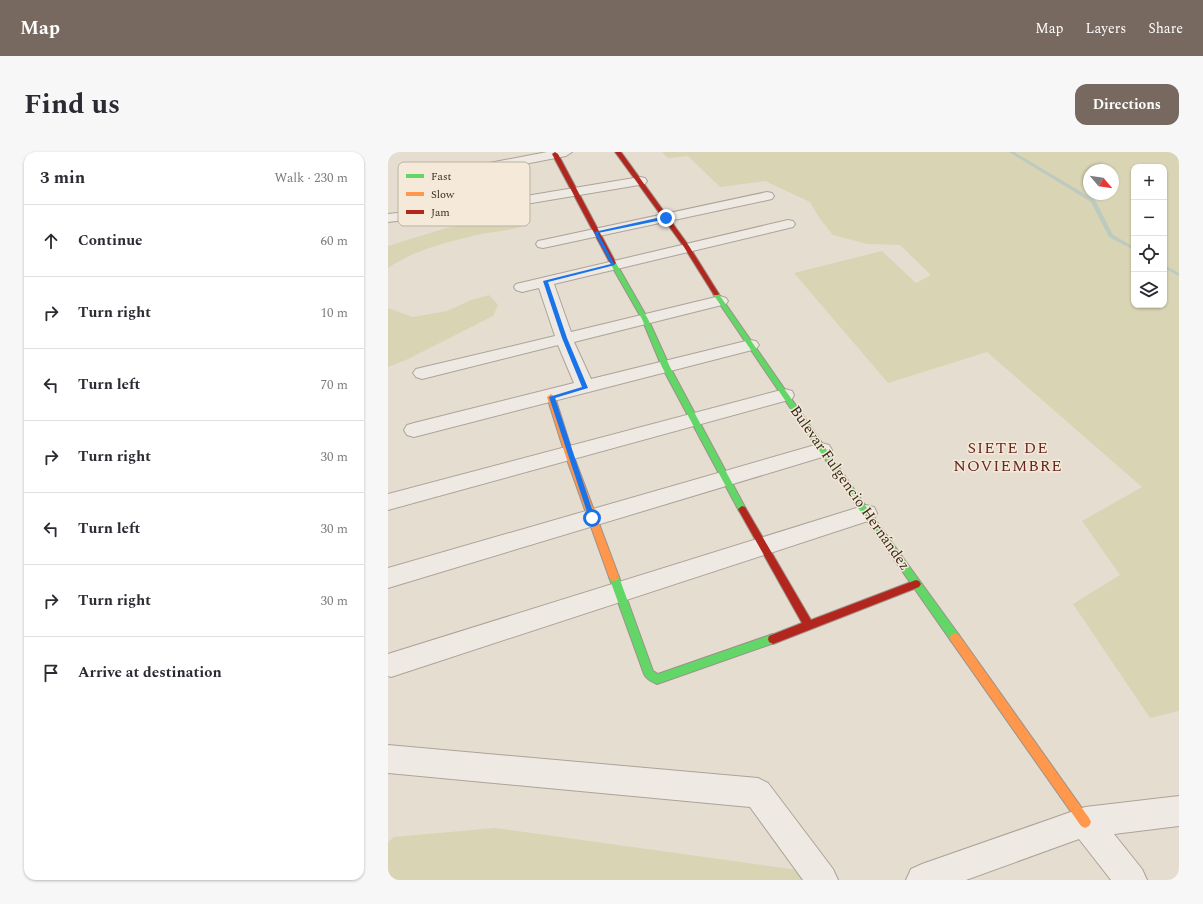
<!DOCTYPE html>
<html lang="en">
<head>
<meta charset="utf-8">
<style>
  body { margin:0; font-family:Spectral,serif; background:#f7f7f7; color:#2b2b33 }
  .controls { position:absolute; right:12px; top:12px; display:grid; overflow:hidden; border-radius:8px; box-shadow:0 1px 3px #0004 }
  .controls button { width:36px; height:36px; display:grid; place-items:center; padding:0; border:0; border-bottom:1px solid #e1e1e2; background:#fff; color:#2b2b33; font:20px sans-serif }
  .compass { position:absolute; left:695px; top:12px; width:36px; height:36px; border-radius:50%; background:#fff; box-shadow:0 1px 3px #0004; rotate:119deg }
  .stop { position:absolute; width:12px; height:12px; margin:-9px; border:3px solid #1a73e8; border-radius:50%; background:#fff }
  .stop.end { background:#1a73e8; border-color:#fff; box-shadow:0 1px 4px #0008 }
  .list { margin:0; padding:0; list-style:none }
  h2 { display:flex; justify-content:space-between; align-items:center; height:52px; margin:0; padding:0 16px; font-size:17px }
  h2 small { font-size:13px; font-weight:400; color:#7c7c81 }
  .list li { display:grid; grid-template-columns:26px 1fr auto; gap:12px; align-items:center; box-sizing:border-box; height:72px; padding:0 16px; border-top:1px solid #e1e1e2 }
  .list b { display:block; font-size:15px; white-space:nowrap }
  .list em { font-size:13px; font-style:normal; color:#7c7c81 }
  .icon { flex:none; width:22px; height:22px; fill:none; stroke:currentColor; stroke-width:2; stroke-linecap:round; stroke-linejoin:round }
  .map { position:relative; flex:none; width:791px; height:728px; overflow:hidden; border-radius:12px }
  header { display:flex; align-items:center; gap:24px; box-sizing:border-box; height:56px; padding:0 20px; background:#77695f; color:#fff }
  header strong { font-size:19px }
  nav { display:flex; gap:22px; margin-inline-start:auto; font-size:14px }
  .intro { display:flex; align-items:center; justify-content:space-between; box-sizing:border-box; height:96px; padding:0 24px }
  h1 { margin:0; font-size:28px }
  .button { padding:10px 18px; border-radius:12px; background:#77695f; color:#fff; font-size:14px; font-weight:700 }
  main { display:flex; gap:24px; padding:0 24px }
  aside { flex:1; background:#fff; border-radius:12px; box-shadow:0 1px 3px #0004 }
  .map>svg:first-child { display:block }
  .green { fill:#d8d4b4; fill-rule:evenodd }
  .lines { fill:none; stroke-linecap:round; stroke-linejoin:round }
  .stream { fill:#bccac0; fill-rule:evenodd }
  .street-casing { stroke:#aca399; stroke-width:2 }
  .fast-casing { stroke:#9b928a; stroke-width:2 }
  .slow-casing { stroke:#9b928a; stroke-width:2 }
  .jam-casing { stroke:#9b928a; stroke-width:2 }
  .street { fill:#eee9e3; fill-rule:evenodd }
  .fast { fill:#63d668; fill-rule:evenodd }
  .slow { fill:#ff974d; fill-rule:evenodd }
  .jam { fill:#b3261e; fill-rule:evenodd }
  .route { fill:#1a73e8 }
  .labels { text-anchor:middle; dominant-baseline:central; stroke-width:3; stroke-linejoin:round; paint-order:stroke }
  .street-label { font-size:15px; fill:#3b2a21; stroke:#f5ead9 }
  .neighbourhood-label { font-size:16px; letter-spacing:1px; fill:#672722; stroke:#f5ead9 }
  .key { fill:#f5ead9; stroke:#bdb0a2; stroke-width:1 }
  .key-label { font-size:11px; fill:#3b2a21 }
</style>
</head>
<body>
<header>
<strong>Map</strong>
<nav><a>Map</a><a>Layers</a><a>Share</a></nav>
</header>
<div class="intro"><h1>Find us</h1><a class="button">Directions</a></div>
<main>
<aside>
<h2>3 min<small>Walk · 230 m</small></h2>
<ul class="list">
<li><svg class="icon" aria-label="ahead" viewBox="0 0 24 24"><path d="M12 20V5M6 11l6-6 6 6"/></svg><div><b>Continue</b></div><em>60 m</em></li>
<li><svg class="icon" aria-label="right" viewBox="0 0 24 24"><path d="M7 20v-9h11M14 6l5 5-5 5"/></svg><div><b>Turn right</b></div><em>10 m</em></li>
<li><svg class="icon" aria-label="left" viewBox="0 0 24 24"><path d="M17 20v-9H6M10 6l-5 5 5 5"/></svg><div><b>Turn left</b></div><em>70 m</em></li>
<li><svg class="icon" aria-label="right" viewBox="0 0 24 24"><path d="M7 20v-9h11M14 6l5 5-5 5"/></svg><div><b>Turn right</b></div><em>30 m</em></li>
<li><svg class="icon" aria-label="left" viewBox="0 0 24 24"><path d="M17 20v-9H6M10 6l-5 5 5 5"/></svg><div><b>Turn left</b></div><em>30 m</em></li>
<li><svg class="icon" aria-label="right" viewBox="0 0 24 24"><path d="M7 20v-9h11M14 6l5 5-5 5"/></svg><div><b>Turn right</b></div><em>30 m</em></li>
<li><svg class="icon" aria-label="arrive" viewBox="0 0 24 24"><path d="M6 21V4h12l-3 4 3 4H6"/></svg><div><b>Arrive at destination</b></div></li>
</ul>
</aside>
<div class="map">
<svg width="791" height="728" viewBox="0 0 791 728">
  <rect width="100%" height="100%" fill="#e6ddd1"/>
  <!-- green -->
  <g class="green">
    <path d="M274 0H791V559L762 566 685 452 732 423 694 369 754 335 599 200 500 231 406 121 494 99 528 131 543 123 512 93 479 92 445 83 432 67 422 50 377 29 332 35 300 4 280 6ZM746 15H776V153H746ZM701 18H725V42H701Z"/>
    <path d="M127 65 138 66 139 72C125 79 110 79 94 82 62 89 28 97 0 116V94L58 76Z"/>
    <polygon points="101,143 110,153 105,164 20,207 0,215 0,156 25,165 59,159 83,148"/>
    <polygon points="107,676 425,720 428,728 0,728 0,690 6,685"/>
  </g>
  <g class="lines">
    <!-- stream -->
    <g class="stream">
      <polygon points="621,0 626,0 707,48 725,83 746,95 746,98 721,85 703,50"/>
      <polygon points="776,113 791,121 791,124 776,116"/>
    </g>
    <!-- street casing -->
    <g class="street-casing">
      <g id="street">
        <polygon points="159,0 184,0 178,4 23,34 18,33 16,30 18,27 23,26"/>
        <polygon points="252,25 257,26 259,29 257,32 90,60 0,70 0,62 90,52"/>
        <polygon points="379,40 384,41 386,44 384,47 155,96 150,95 148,92 150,89 155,88"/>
        <polygon points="400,68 405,69 407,72 405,75 166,132 183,180 332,144 338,146 340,149 338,152 186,190 203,227 362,188 368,189 371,193 368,197 26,285 19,283 16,278 19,273 26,271 186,231 170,193 34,227 28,225 25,221 28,217 167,184 151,136 134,140 128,138 126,135 128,132"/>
        <polygon points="397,237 404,239 406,243 404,247 0,358 0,342"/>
        <polygon points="434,291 441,293 444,298 441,303 0,436 0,416"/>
        <polygon points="478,353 486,355 489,361 486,367 3,525 0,524 0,502 3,501"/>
        <polygon points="0,593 370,626 380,631 445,717 450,728 415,728 362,655 0,621"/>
        <polygon points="791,644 791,674 726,682 754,717 759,728 723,728 691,687 578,728 518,728 523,717 534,712 697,655"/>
      </g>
    </g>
    <!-- fast casing -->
    <g class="fast-casing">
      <g id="fast">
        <polygon points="225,109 228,111 260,167 282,215 358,357 357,359 351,359 274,215 254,167 222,111"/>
        <polygon points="328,140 330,141 481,359 571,483 572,486 571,489 567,491 563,489 475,363 325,142"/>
        <path d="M226 421 229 422 231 425 265 519 270 522 385 482 389 484 390 487 389 490 269 532C264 530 258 527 256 522L221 425 223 422Z"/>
      </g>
    </g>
    <!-- slow casing -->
    <g class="slow-casing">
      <g id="slow">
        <polygon points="163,242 167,245 185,302 231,425 229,428 226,429 223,428 221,425 177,302 159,245"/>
        <polygon points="567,481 571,483 701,666 703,670 701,674 697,676 693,674 563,489 562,486 563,483"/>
      </g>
    </g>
    <!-- jam casing -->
    <g class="jam-casing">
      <g id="jam">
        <polygon points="167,0 170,2 228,111 227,112 222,111 164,2"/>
        <polygon points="227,0 233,0 301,94 331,142 330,143 326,143 296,95"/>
        <polygon points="354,354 357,355 423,468 528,428 531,429 533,432 531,435 385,492 381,490 380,487 381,484 414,471 350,357"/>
      </g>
    </g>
    <!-- street -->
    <use href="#street" class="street"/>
    <!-- fast -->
    <use href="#fast" class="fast"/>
    <!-- slow -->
    <use href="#slow" class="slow"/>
    <!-- jam -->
    <use href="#jam" class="jam"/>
  </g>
  <!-- route -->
  <polygon class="route" points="278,64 279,67 210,81 227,113 160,130 179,186 200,236 167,246 207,366 204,368 201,366 161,245 194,235 174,186 155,129 223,112 206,80"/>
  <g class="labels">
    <!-- street labels -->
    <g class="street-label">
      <text transform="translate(462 336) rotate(55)">Bulevar Fulgencio Hernández</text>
    </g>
    <!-- neighbourhood labels -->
    <g class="neighbourhood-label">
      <text x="620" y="296">SIETE DE<tspan x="620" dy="18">NOVIEMBRE</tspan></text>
    </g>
  </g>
  <!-- legend -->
  <rect x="10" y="10" width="132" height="64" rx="6" class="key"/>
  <rect x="18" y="22" width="18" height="4" fill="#63d668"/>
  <rect x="18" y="40" width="18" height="4" fill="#ff974d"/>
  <rect x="18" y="58" width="18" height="4" fill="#b3261e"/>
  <g class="key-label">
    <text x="43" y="28">Fast</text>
    <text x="43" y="46">Slow</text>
    <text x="43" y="64">Jam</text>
  </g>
</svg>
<div class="controls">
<button>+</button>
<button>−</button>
<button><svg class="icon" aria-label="locate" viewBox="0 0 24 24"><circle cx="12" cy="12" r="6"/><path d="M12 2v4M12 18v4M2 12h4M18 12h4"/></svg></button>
<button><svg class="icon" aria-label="layers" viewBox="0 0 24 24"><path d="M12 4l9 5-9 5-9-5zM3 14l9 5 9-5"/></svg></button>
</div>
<svg class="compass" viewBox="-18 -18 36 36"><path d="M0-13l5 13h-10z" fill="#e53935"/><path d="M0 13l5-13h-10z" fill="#7c7c81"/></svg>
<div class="stop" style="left:204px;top:366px"></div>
<div class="stop end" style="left:278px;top:66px"></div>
</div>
</main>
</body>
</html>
